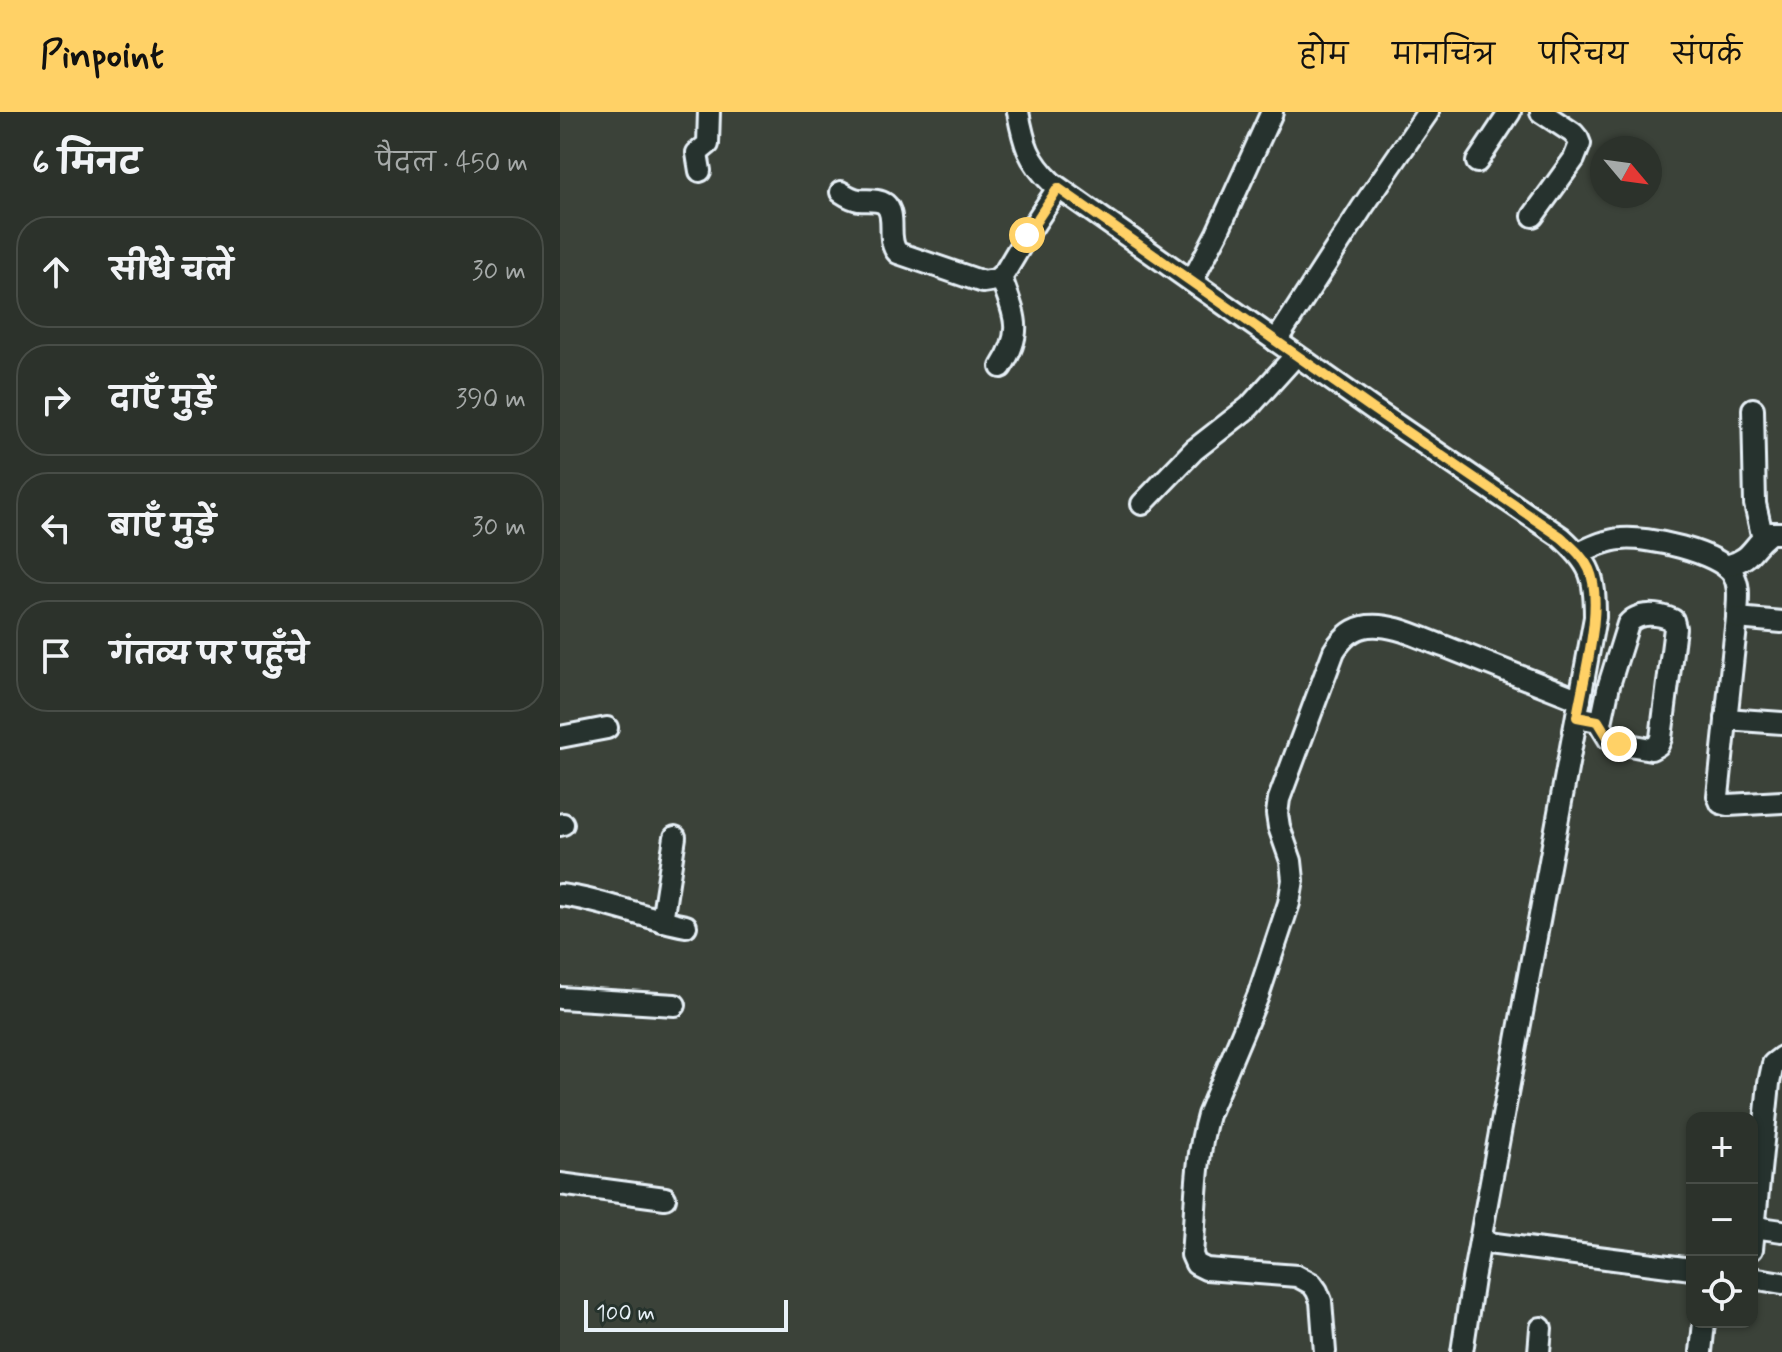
<!DOCTYPE html>
<html lang="hi">
<head>
<meta charset="utf-8">
<style>
  body { margin:0; font-family:Mynerve,"Playpen Sans Deva",sans-serif; background:#343a33; color:#f1f3f6 }
  .controls { position:absolute; right:24px; bottom:24px; display:grid; overflow:hidden; border-radius:16px; box-shadow:0 2px 6px #0004 }
  .controls button { width:72px; height:72px; display:grid; place-items:center; padding:0; border:0; border-bottom:2px solid #484d47; background:#2c322b; color:#f1f3f6; font:40px sans-serif }
  .compass { position:absolute; left:1030px; top:24px; width:72px; height:72px; border-radius:50%; background:#2c322b; box-shadow:0 2px 6px #0004; rotate:119deg }
  .scale { position:absolute; left:24px; bottom:20px; width:204px; box-sizing:border-box; padding-left:8px; border:4px solid #e8f1f8; border-top:0; font-size:22px; line-height:28px; white-space:nowrap; color:#e8f1f8; -webkit-text-stroke:6px #26332d; paint-order:stroke }
  .stop { position:absolute; width:24px; height:24px; margin:-18px; border:6px solid #ffd166; border-radius:50%; background:#fff }
  .stop.end { background:#ffd166; border-color:#fff; box-shadow:0 2px 8px #0008 }
  .list { margin:0; padding:0; list-style:none }
  h2 { display:flex; justify-content:space-between; align-items:center; height:104px; margin:0; padding:0 32px; font-size:34px }
  h2 small { font-size:26px; font-weight:400; color:#a6aaa9 }
  .list li { display:grid; grid-template-columns:52px 1fr auto; gap:24px; align-items:center; box-sizing:border-box; height:112px; margin:0 16px 16px; padding:0 16px; border:2px solid #484d47; border-radius:32px }
  .list b { display:block; font-size:30px; white-space:nowrap }
  .list em { font-size:26px; font-style:normal; color:#a6aaa9 }
  .icon { flex:none; width:44px; height:44px; fill:none; stroke:currentColor; stroke-width:2; stroke-linecap:round; stroke-linejoin:round }
  .map { position:relative; flex:none; width:1222px; height:1240px; overflow:hidden }
  header { display:flex; align-items:center; gap:48px; box-sizing:border-box; height:112px; padding:0 40px; background:#ffd166; color:#111 }
  header strong { font-size:38px }
  nav { display:flex; gap:44px; margin-inline-start:auto; font-size:28px }
  main { display:flex }
  aside { flex:1; background:#2c322b }
  .map>svg:first-child { display:block }
  .lines { fill:none; stroke-linecap:round; stroke-linejoin:round }
  .minor-casing { stroke:#e8f1f8; stroke-width:26 }
  .minor { stroke:#26332d; stroke-width:20 }
  .route { stroke:#ffd166; stroke-width:10 }
</style>
</head>
<body>
<header>
<strong>Pinpoint</strong>
<nav><a>होम</a><a>मानचित्र</a><a>परिचय</a><a>संपर्क</a></nav>
</header>
<main>
<aside>
<h2>6 मिनट<small>पैदल · 450 m</small></h2>
<ul class="list">
<li><svg class="icon" aria-label="ahead" viewBox="0 0 24 24"><path d="M12 20V5M6 11l6-6 6 6"/></svg><div><b>सीधे चलें</b></div><em>30 m</em></li>
<li><svg class="icon" aria-label="right" viewBox="0 0 24 24"><path d="M7 20v-9h11M14 6l5 5-5 5"/></svg><div><b>दाएँ मुड़ें</b></div><em>390 m</em></li>
<li><svg class="icon" aria-label="left" viewBox="0 0 24 24"><path d="M17 20v-9H6M10 6l-5 5 5 5"/></svg><div><b>बाएँ मुड़ें</b></div><em>30 m</em></li>
<li><svg class="icon" aria-label="arrive" viewBox="0 0 24 24"><path d="M6 21V4h12l-3 4 3 4H6"/></svg><div><b>गंतव्य पर पहुँचे</b></div></li>
</ul>
</aside>
<div class="map">
<svg width="1222" height="1240" viewBox="0 0 1222 1240">
  <rect width="100%" height="100%" fill="#3b4239"/>
  <filter id="ink" filterUnits="userSpaceOnUse"><feTurbulence type="fractalNoise" baseFrequency=".0125" numOctaves="2"/><feDisplacementMap in="SourceGraphic" scale="16" xChannelSelector="R" yChannelSelector="G"/><feConvolveMatrix kernelMatrix="1 2 1 2 8 2 1 2 1" color-interpolation-filters="sRGB"/></filter>
  <g filter="url(#ink)">
    <g class="lines">
      <!-- minor casing -->
      <g class="minor-casing">
        <g id="minor">
          <path d="M458 0C464 32 468 48 492 71L813 297 1001 425C1031 452 1035 464 1035 505L913 1167 902 1240"/>
          <polyline points="917,50 950,0"/>
          <polyline points="140,59 137,41 148,32 149,0"/>
          <path d="M281 80C287 84 292 87 299 88 308 89 318 87 325 92 338 103 325 128 338 141L423 170 436 168 445 160 467 123 498 76"/>
          <polyline points="973,104 1014,47 1020,32 1018,27 1013,21 981,0"/>
          <path d="M441 165C454 203 465 218 441 255"/>
          <polyline points="632,169 657,121 712,0"/>
          <polyline points="716,229 802,96 868,0"/>
          <polyline points="1193,297 1195,392 1203,427"/>
          <polyline points="582,392 634,338 689,295 736,243"/>
          <path d="M1019 441C1032 435 1046 428 1061 427 1086 424 1159 440 1173 462 1181 475 1177 492 1177 506L1158 684 1161 691 1168 693 1222 690"/>
          <path d="M1166 454C1196 445 1189 436 1210 421H1222"/>
          <polyline points="1177,506 1222,510"/>
          <path d="M1017 605 1038 609 1049 627 1053 630 1091 637 1098 633 1101 626 1115 516 1113 508C1099 502 1078 499 1068 512L1049 573 1041 611"/>
          <polyline points="1166,607 1222,611"/>
          <polyline points="0,625 47,616"/>
          <polyline points="0,713 3,712"/>
          <path d="M0 783C43 788 84 806 126 814"/>
          <polyline points="102,809 115,725"/>
          <polyline points="0,886 115,893"/>
          <polyline points="0,1072 105,1086"/>
          <polyline points="1194,1115 1222,1119"/>
          <polyline points="920,1130 1132,1157"/>
          <polyline points="1192,1137 1209,971 1213,952 1222,945"/>
          <polyline points="1192,1166 1222,1171"/>
          <path d="M765 1240 761 1189 757 1179 752 1172 737 1164 646 1157 636 1152 632 1143C636 1096 635 1048 648 1003L698 884 729 791 733 768 731 749 719 715 717 702 719 687 774 539C782 526 792 516 808 514 834 511 862 527 886 535 930 552 975 570 1020 588"/>
          <polyline points="979,1240 981,1216"/>
          <polyline points="1141,1240 1144,1210"/>
        </g>
      </g>
      <!-- minor -->
      <use href="#minor" class="minor"/>
    </g>
  </g>
  <g class="lines" filter="url(#ink)">
    <!-- route -->
    <path class="route" d="M467 123 498 76 813 297 1001 425C1012 435 1023 444 1029 457 1045 492 1023 567 1017 605L1038 609 1049 627 1059 632"/>
  </g>
</svg>
<div class="controls">
<button>+</button>
<button>−</button>
<button><svg class="icon" aria-label="locate" viewBox="0 0 24 24"><circle cx="12" cy="12" r="6"/><path d="M12 2v4M12 18v4M2 12h4M18 12h4"/></svg></button>
</div>
<svg class="compass" viewBox="-18 -18 36 36"><path d="M0-13l5 13h-10z" fill="#e53935"/><path d="M0 13l5-13h-10z" fill="#a6aaa9"/></svg>
<div class="scale">100 m</div>
<div class="stop" style="left:467px;top:123px"></div>
<div class="stop end" style="left:1059px;top:632px"></div>
</div>
</main>
</body>
</html>
